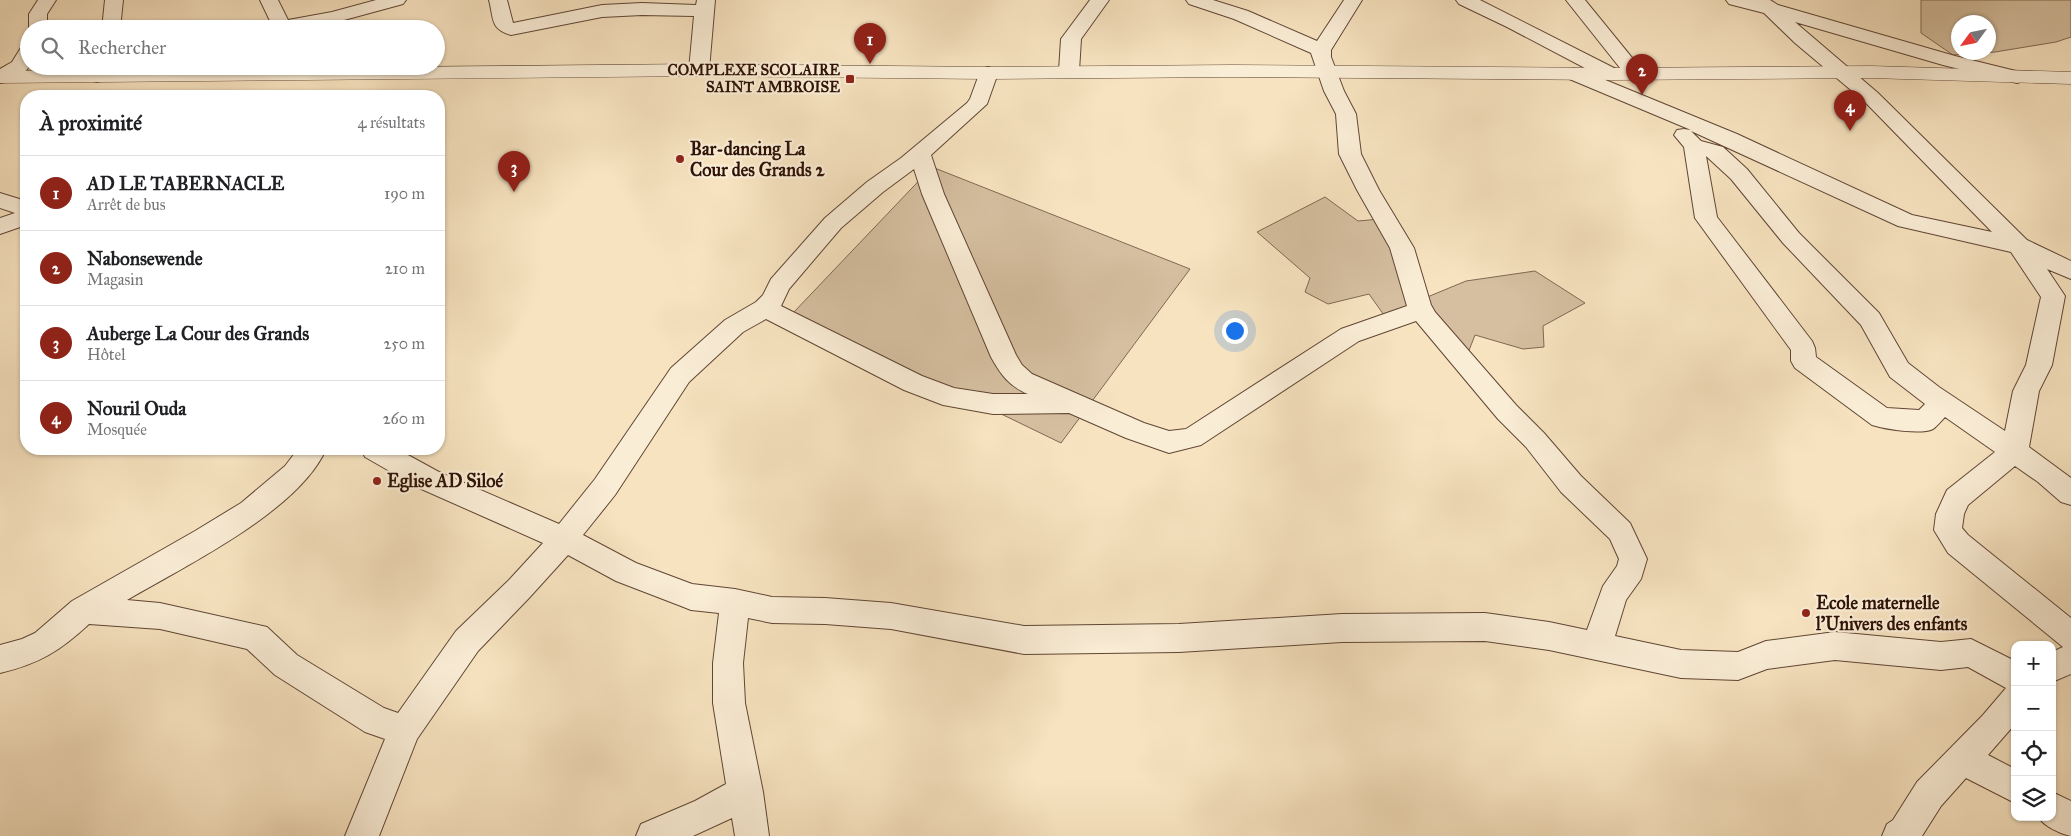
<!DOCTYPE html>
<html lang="fr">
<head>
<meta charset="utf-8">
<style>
  body { margin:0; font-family:"IM FELL Great Primer",serif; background:#f6f6f6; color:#202124 }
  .controls { position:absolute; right:15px; bottom:15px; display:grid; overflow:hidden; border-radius:10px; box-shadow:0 1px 4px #0004 }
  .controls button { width:45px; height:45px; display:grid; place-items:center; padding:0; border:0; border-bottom:1px solid #e0e0e0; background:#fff; color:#202124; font:25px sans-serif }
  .compass { position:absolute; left:1951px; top:15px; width:45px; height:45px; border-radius:50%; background:#fff; box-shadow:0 1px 4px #0004; rotate:237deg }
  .you { position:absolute; left:1234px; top:330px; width:18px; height:18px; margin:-12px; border:4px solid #fff; border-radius:50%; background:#1a73e8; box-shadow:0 0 0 8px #1a73e833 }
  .badge { display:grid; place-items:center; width:32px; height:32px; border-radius:50%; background:#8f2418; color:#fff; font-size:16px; font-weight:700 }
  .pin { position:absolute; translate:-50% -41px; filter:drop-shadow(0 1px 2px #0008) }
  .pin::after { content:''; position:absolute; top:26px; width:18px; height:15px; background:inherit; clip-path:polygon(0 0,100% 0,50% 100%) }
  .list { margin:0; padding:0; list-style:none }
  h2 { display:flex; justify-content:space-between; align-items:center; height:65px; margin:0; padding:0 20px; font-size:21px }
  h2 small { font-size:16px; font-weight:400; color:#757577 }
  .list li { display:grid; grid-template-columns:32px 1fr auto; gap:15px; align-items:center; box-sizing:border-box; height:75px; padding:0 20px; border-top:1px solid #e0e0e0 }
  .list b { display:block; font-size:19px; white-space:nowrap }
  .list p { margin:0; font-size:16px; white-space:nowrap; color:#757577 }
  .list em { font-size:16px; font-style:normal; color:#757577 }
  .icon { flex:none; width:28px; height:28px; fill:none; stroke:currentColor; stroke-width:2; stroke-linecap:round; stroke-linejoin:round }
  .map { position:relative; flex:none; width:2071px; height:836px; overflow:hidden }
  .search { position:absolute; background:#fff; box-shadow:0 1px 4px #0004; left:20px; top:20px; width:425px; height:55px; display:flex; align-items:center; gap:12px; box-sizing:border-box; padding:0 18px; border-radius:28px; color:#757577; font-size:19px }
  .panel { position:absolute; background:#fff; box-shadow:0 1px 4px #0004; left:20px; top:90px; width:425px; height:365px; border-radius:20px }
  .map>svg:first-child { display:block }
  .green { fill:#d5bfa0; stroke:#816853; fill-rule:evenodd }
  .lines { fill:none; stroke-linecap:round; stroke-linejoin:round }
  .minor-casing { stroke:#604634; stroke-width:2 }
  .tertiary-casing { stroke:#604634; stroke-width:1 }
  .minor { fill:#faedd6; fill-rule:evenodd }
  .tertiary { fill:#faedd6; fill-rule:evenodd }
  .poi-dot { fill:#8f2418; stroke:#faedd6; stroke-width:2 }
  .labels { text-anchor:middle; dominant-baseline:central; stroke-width:4.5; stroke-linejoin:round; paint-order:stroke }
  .far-poi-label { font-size:15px; font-weight:bold; fill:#2d1106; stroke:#faedd6; text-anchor:end }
  .poi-label { font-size:18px; font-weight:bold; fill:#2d1106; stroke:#faedd6; text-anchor:start }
</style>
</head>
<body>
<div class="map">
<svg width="2071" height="836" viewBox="0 0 2071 836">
  <rect width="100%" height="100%" fill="#f7e3c0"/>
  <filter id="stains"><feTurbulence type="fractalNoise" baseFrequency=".004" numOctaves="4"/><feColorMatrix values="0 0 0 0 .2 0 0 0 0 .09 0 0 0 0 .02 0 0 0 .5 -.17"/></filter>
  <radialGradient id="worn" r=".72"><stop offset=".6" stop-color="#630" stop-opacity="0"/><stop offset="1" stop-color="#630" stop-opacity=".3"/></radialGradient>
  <!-- green -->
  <g class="green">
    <path d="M1921 0H2071V37L2056 42 1995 52 1953 55 1921 33ZM1988 22V52H1958V22Z"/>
    <polygon points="932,167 1190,269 1061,443 793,313"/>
    <polygon points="1325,197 1358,221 1380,219 1416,308 1386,318 1369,294 1328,304 1305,292 1310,278 1257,232"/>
    <polygon points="1535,271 1585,303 1543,326 1544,347 1523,349 1475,335 1468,353 1446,333 1425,298 1466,281"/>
  </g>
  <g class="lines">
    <!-- minor casing -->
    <g class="minor-casing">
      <g id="minor">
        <polygon points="38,0 56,0 47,14 47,29 29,29 29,14"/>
        <polygon points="105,0 123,0 120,29 102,29"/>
        <polygon points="260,0 278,0 288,20 332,12 376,0 406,0 403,4 333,23 301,29 262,29 264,25 271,23"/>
        <path d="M489 0H507L513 23 602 5 642 3 696 5 697 0H715L709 70 706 74 699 76 692 74 689 70 694 16 642 15 602 17 511 35C490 29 494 19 489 0Z"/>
        <polygon points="1090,0 1109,0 1081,39 1079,71 1076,75 1069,77 1062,75 1059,71 1061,39"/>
        <path d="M1186 0H1213L1248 11 1317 41 1344 0H1362L1331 50V57L1344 91 1356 114 1361 154 1379 190 1414 248 1431 305 1435 312 1516 405 1544 433 1581 476 1630 523 1647 559 1641 579 1626 600 1615 636 1681 650 1738 652 1766 641 1835 632 1941 642 1971 639 2015 661V724L1988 755 2015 769V803L1966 778 1941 806 1922 836H1882L1887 824 1893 820 1917 782 1983 715 2006 688 1968 667 1941 670 1835 660 1767 669 1738 680 1681 678 1549 650 1485 641 1342 642 1179 652 1024 654 891 629 825 624 772 623 748 618 743 663 745 703 763 792 769 836H735L732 818 693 836H636L641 824 695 801 726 784 713 703V663L719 613 691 610 681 606 616 581 568 555 529 598 478 651 417 739 379 836H345L385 739 365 732 275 675 247 649 160 629 89 624C60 651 39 664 0 673V645L22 639 35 633 72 601 195 531 241 503 285 466 298 449H326C299 511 185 566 127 600L160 603 267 627 297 655 384 708 398 713 456 631 509 580 543 543 419 488 365 457 361 449H397L439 472 559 524 595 479 671 368 725 320 756 302 763 295 771 279 825 218 867 182 901 158 967 103 970 99 981 69 988 67 995 69 998 73 987 104 931 155 944 194 1016 355 1022 365 1032 374 1144 423 1169 431 1186 429 1341 329 1407 306 1390 248 1357 190 1339 154 1336 114 1324 91 1311 53 1234 19 1189 4ZM914 169 922 194 991 357C1001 375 1009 386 1028 394H993L954 388 922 376 781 306 789 289 841 228 883 192ZM766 319 904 390 943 405 993 414 1069 413 1126 438 1169 453 1201 445 1359 341 1416 321 1498 419 1526 447 1561 492 1610 539 1619 559 1617 566 1603 586 1587 630 1549 622 1485 613 1342 614 1179 624 1024 626 891 603 825 598 772 597 735 589 692 584 636 563 583 535 615 495 689 382 743 332Z"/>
        <polygon points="1456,0 1480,0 1616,69 1619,73 1616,77 1609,79 1602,77 1507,27 1459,4"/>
        <polygon points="1566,0 1585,0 1642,70 1645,74 1642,78 1635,80 1628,78"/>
        <path d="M1726 0H1770L1778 5 1955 56 2024 73 2027 77 2024 81 2017 83 1943 65 1795 22 1878 93 2027 240 2071 261V279L2047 269 2065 296 2052 365 2039 391 2029 447 2071 478V505L2061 502 2038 482 2015 466 1968 505 1964 514 1962 528 1968 535 2071 618V674L2052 682V652L2063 647 1948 553 1934 530 1936 514 1947 490 1995 452 1945 417C1941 421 1937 426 1933 429 1921 435 1885 429 1872 425L1795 368 1791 361V350L1695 218 1684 147 1674 135 1677 130 1684 129 1691 130 1567 78 1564 74 1567 70 1574 68 1581 70 1737 134 1912 215 1992 232 1864 101 1795 43 1764 13 1729 4ZM1691 131 1898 226 2011 252 2041 297 2026 365 2013 391 2005 431 1939 387 1908 363 1879 313 1799 233 1747 169 1723 147 1701 141ZM1706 156 1731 179 1783 243 1861 325 1890 377 1925 404 1919 410 1887 408 1816 357 1815 348 1812 341 1717 217Z"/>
        <path d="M29 44C29 51 31 60 29 66 26 74 8 82 0 83V69L12 62 22 46Z"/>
        <polygon points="88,66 108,66 107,76 104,80 97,82 90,80 87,76"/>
        <polygon points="0,193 26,201 26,225 0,234 0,218 15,213 0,208"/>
        <path d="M2052 792 2071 801V836C2061 834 2043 826 2039 817H2052Z"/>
      </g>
    </g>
    <!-- tertiary casing -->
    <g class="tertiary-casing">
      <polygon id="tertiary" points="699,64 988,67 1233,65 1612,68 1871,66 2071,72 2071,84 1871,78 1612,80 1233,77 988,79 699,76 0,83 0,71"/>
    </g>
    <!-- minor -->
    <use href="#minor" class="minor"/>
    <!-- tertiary -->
    <use href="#tertiary" class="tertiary"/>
  </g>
  <!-- markers -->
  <g class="poi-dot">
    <rect x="845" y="74" width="10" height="10" rx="2.5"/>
    <circle cx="680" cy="159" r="5"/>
    <circle cx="377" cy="481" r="5"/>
    <circle cx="1806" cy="613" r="5"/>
  </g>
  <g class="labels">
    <!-- far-poi labels -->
    <g class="far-poi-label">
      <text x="840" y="70">COMPLEXE SCOLAIRE<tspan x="840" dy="17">SAINT AMBROISE</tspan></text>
    </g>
    <!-- poi labels -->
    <g class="poi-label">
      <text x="690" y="149">Bar-dancing La<tspan x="690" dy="21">Cour des Grands 2</tspan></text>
      <text x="387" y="481">Eglise AD Siloé</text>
      <text x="1816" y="603">Ecole maternelle<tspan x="1816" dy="21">l'Univers des enfants</tspan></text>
    </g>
  </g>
  <rect width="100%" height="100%" filter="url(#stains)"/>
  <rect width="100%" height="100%" fill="url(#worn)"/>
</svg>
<div class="controls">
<button>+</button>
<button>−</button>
<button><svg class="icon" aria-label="locate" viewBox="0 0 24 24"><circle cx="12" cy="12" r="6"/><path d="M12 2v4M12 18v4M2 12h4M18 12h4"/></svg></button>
<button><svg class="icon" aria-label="layers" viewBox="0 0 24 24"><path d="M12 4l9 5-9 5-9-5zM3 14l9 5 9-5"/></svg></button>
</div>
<svg class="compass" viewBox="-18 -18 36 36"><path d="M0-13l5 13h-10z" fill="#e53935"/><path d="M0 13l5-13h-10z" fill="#757577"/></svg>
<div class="you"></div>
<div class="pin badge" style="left:870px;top:64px">1</div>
<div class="pin badge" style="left:1642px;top:95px">2</div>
<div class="pin badge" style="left:514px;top:192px">3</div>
<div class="pin badge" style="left:1850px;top:131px">4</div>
<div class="search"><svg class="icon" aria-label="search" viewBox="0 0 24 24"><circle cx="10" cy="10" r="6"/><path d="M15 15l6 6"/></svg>Rechercher</div>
<section class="panel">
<h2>À proximité<small>4 résultats</small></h2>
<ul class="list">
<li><span class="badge">1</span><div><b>AD LE TABERNACLE</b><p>Arrêt de bus</p></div><em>190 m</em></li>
<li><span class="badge">2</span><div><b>Nabonsewende</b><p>Magasin</p></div><em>210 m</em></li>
<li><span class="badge">3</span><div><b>Auberge La Cour des Grands</b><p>Hôtel</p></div><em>250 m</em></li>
<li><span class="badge">4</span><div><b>Nouril Ouda</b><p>Mosquée</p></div><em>260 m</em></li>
</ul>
</section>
</div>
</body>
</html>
